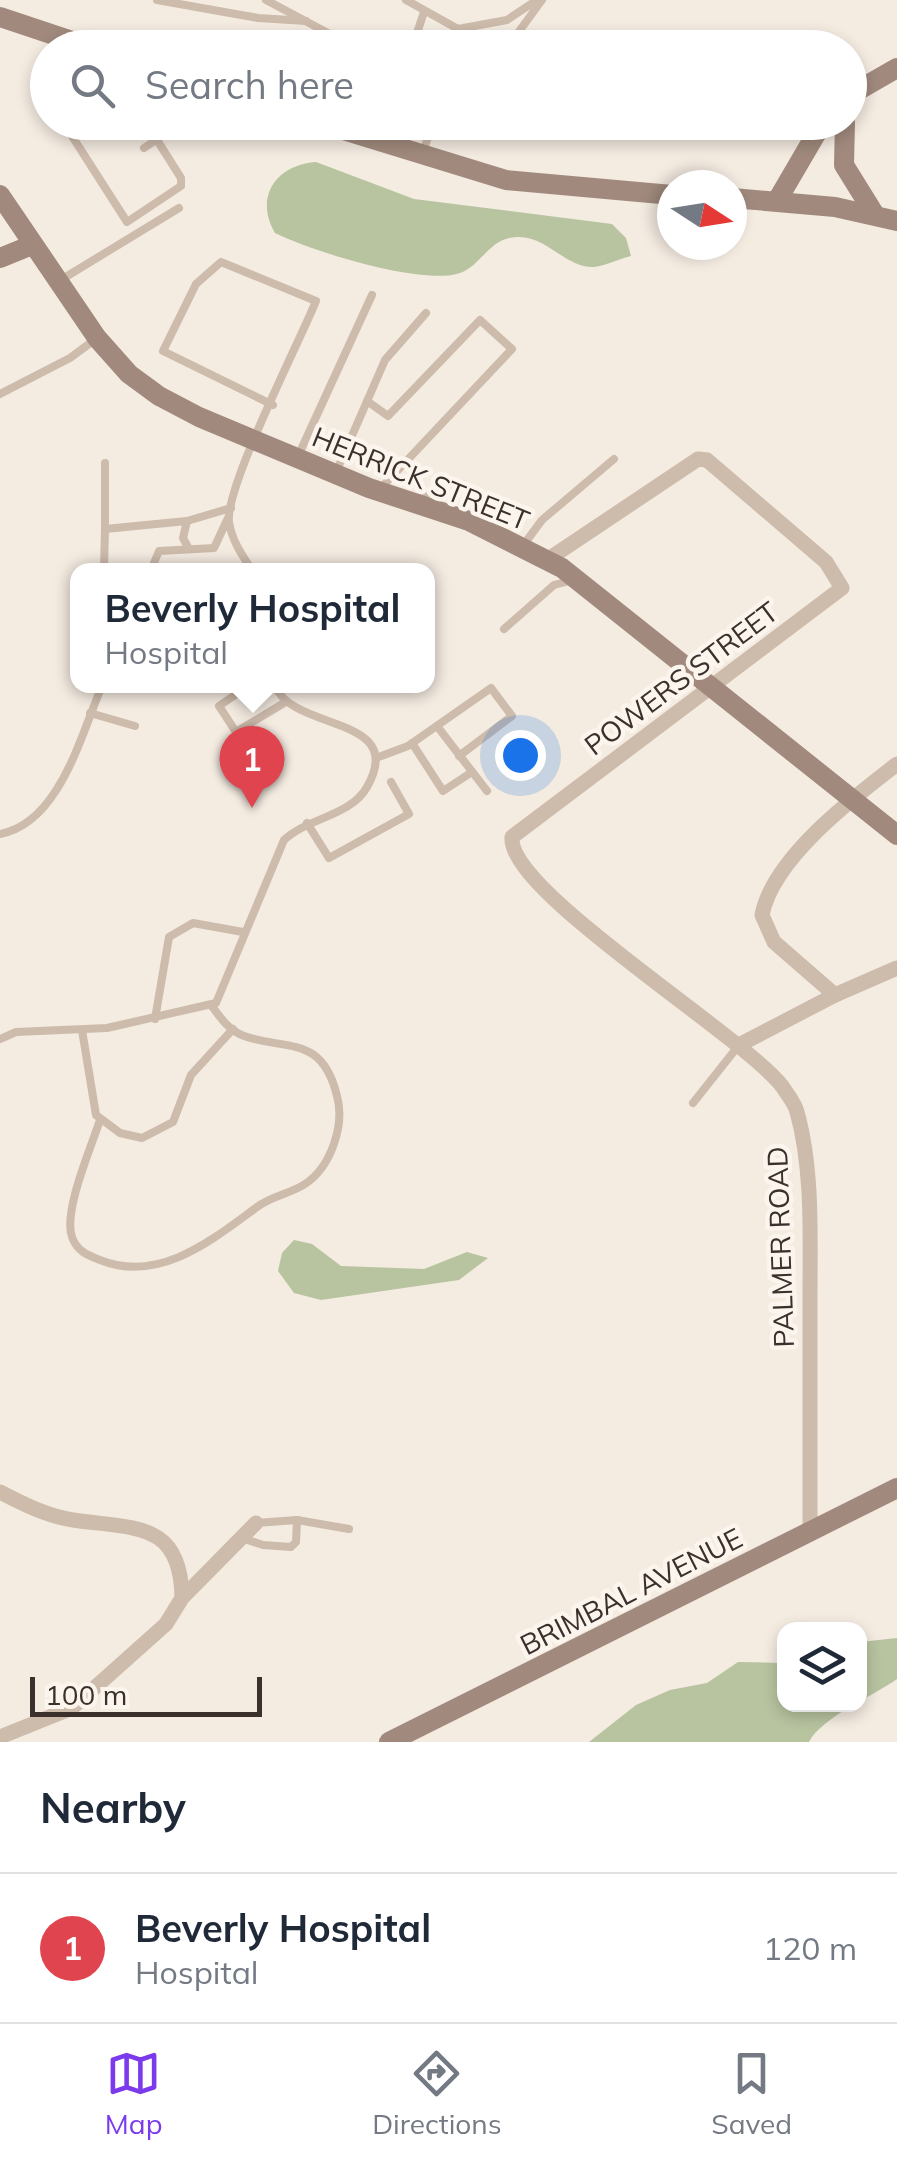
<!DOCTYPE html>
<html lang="en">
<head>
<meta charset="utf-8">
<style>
  body { margin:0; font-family:Mulish,sans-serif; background:#f6f6f7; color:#1f2937 }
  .controls { position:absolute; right:30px; bottom:30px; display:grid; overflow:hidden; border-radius:20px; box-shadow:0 5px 15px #0003 }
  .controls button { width:90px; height:90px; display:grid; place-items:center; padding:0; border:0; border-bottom:2px solid #e0e1e3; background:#fff; color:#1f2937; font:50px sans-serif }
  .compass { position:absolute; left:657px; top:170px; width:90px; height:90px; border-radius:50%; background:#fff; box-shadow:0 5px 15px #0003; rotate:102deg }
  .scale { position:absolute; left:30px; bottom:25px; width:232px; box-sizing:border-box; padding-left:10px; border:5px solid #3b302b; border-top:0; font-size:28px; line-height:35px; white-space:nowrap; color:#3b302b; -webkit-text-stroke:8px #fbf5ee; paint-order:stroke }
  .you { position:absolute; left:520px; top:755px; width:35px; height:35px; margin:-25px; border:8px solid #fff; border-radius:50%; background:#1a73e8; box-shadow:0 0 0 15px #1a73e833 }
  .badge { display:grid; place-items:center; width:65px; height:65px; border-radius:50%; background:#7c3aed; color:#fff; font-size:32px; font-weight:700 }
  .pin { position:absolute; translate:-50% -82px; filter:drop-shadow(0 2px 5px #0008) }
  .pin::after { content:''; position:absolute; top:52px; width:35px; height:30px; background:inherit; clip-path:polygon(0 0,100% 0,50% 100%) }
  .popup { position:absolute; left:70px; top:563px; width:365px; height:130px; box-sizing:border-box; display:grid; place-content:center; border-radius:20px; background:#fff; filter:drop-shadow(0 2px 8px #0005); font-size:32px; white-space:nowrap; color:#747a83 }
  .popup b { font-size:38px; color:#1f2937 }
  .popup::after { content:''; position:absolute; left:50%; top:100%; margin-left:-20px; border:20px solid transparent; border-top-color:#fff }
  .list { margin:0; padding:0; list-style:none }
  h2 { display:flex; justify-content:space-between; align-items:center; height:130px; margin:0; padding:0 40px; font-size:42px }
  h2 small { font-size:32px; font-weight:400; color:#747a83 }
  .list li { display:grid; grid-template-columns:65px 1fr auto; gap:30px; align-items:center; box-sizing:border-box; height:150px; padding:0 40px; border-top:2px solid #e0e1e3 }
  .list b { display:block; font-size:38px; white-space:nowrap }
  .list p { margin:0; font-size:32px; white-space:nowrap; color:#747a83 }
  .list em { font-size:32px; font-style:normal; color:#747a83 }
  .icon { flex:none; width:55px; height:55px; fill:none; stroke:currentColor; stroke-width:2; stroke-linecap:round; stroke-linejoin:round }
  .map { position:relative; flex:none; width:897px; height:1742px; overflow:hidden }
  .search { position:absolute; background:#fff; box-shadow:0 5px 15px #0003; left:30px; right:30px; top:30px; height:110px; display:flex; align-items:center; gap:25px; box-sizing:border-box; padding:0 35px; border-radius:55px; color:#747a83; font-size:38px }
  .sheet { height:280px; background:#fff }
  nav { display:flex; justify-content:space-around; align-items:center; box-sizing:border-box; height:140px; border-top:2px solid #e0e1e3; background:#fff; font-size:28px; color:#747a83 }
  nav a { display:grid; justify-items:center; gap:5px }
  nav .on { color:#7c3aed }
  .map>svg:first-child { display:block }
  .green { fill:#b8c4a0 }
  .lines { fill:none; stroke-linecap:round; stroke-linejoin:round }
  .lane { stroke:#cdbbac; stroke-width:8 }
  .street { stroke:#cdbbac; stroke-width:15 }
  .secondary { stroke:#a18a7d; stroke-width:20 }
  .labels { text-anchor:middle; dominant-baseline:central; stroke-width:9; stroke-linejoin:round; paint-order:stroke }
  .street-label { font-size:28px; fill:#3b302b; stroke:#fbf5ee }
</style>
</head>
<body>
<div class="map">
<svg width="897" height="1742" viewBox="0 0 897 1742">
  <rect width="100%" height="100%" fill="#f4ebe1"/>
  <!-- green -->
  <g class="green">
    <path d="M316 162 414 199 612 224 626 238 631 256C619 259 605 266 594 267 565 268 548 236 517 237 489 238 482 265 460 273 423 286 311 251 275 233 254 197 276 165 316 162Z"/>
    <polygon points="294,1240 312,1244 341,1266 424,1269 467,1252 488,1258 459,1280 321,1300 294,1293 278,1271 282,1253"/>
    <path d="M897 1638V1679C872 1697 822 1717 809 1742H589L636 1705 670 1690 707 1683 738 1662 784 1663V1704H860V1642Z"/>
  </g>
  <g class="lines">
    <!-- lane -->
    <g class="lane">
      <polyline points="157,0 258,18 306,21"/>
      <polyline points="266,0 356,48"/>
      <polyline points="406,0 458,29 507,20 537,0"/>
      <polyline points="412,48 424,12"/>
      <polyline points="507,48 542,0"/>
      <polyline points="48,73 43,87 48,98"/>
      <polyline points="63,122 127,222 181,186 181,178 157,140"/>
      <polyline points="381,142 387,122"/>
      <polyline points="144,148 183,122"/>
      <polyline points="423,152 433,122"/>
      <polyline points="59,281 179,208"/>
      <polyline points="0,394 70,358 97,338"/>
      <polyline points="367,401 388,416 480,320 512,349 381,488"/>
      <polyline points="299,454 372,295"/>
      <polyline points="337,470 385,360 426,313"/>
      <polyline points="418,500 446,483 463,484 474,497 477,521"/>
      <polyline points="105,529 105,463"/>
      <polyline points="522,547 542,520 614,459"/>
      <polyline points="189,549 183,538 187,521 231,508"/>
      <polyline points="104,569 105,529 187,521"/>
      <polyline points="151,570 159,551 214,548 228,518"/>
      <path d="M252 570C242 555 232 541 229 522 225 487 299 343 316 301L221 262 196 284 163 351 273 405"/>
      <polyline points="504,629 554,585 573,580"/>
      <polyline points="248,686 219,706 236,732 284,703"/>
      <polyline points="90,713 135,726"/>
      <polyline points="437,726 487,791"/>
      <polyline points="412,743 443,791 472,772"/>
      <polyline points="376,758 408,746 491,688 512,716 459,756"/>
      <polyline points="307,823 329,858 409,814 391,782"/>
      <path d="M0 834C60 823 81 734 102 686"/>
      <polyline points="155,1019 169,937 193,923 243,932"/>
      <polyline points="82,1030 96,1115 120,1133 142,1138 173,1122 191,1075 233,1029"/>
      <path d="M0 1039 16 1032 107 1028 216 1003 284 840C307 818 351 816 367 787 408 715 294 732 275 686"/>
      <polyline points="693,1103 739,1045"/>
      <path d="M100 1120C91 1148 63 1211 72 1237 77 1251 87 1255 100 1260 159 1284 212 1240 257 1207 271 1196 290 1194 305 1184 331 1167 345 1125 337 1096 322 1034 286 1051 244 1036 228 1030 220 1017 211 1005"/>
      <polyline points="256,1523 297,1520 349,1529"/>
      <polyline points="242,1538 263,1545 291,1547 296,1542 297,1520"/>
    </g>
    <!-- street -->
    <g class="street">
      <path d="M547 560 698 459 707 460 826 562 842 588 512 837C507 891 741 1034 782 1086 787 1094 795 1103 797 1112 813 1169 810 1236 810 1295 810 1374 810 1453 810 1531"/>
      <path d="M897 764C853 798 773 858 762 915L774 942 835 995 897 968"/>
      <polyline points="739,1045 835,995"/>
      <path d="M0 1492C23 1504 47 1516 73 1520 135 1529 181 1521 182 1598"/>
      <polyline points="0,1737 72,1708 166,1624 182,1598 256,1523"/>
    </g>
    <!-- secondary -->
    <g class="secondary">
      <polyline points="0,17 93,48"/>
      <polyline points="850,95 897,68"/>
      <polyline points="317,122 506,180 672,195"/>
      <polyline points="845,122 844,165 875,215"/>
      <polyline points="0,195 97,338 129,374 159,396 199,417 369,488 469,521 562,568 897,835"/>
      <polyline points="732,198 835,207 897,221"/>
      <polyline points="778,199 823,122"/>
      <polyline points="0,258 32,245"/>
      <polyline points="389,1742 897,1488"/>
    </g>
  </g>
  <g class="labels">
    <!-- street labels -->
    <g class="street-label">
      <text transform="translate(421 478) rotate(22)">HERRICK STREET</text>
      <text transform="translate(681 678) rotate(-37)">POWERS STREET</text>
      <text transform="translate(780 1247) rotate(-92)">PALMER ROAD</text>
      <text transform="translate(631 1591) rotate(-27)">BRIMBAL AVENUE</text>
    </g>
  </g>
</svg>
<div class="controls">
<button><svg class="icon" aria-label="layers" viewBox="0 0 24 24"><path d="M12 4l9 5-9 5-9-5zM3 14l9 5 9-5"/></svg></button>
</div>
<svg class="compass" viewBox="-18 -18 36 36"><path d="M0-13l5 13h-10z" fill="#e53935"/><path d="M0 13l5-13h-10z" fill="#747a83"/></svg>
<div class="scale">100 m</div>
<div class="you"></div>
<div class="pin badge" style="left:252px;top:808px;background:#e0444e">1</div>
<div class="popup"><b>Beverly Hospital</b>Hospital</div>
<div class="search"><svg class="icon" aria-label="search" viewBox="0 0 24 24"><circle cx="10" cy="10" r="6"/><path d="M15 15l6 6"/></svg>Search here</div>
</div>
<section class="sheet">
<h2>Nearby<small></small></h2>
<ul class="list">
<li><span class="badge" style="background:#e0444e">1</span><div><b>Beverly Hospital</b><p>Hospital</p></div><em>120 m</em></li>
</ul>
</section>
<nav>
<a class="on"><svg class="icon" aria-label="map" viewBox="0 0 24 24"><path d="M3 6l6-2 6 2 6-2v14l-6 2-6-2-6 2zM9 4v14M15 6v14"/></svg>Map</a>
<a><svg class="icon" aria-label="directions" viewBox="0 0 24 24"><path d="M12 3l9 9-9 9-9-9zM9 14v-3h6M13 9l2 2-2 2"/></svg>Directions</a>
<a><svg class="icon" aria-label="saved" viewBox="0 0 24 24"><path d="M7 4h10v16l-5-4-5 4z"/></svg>Saved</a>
</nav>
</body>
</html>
